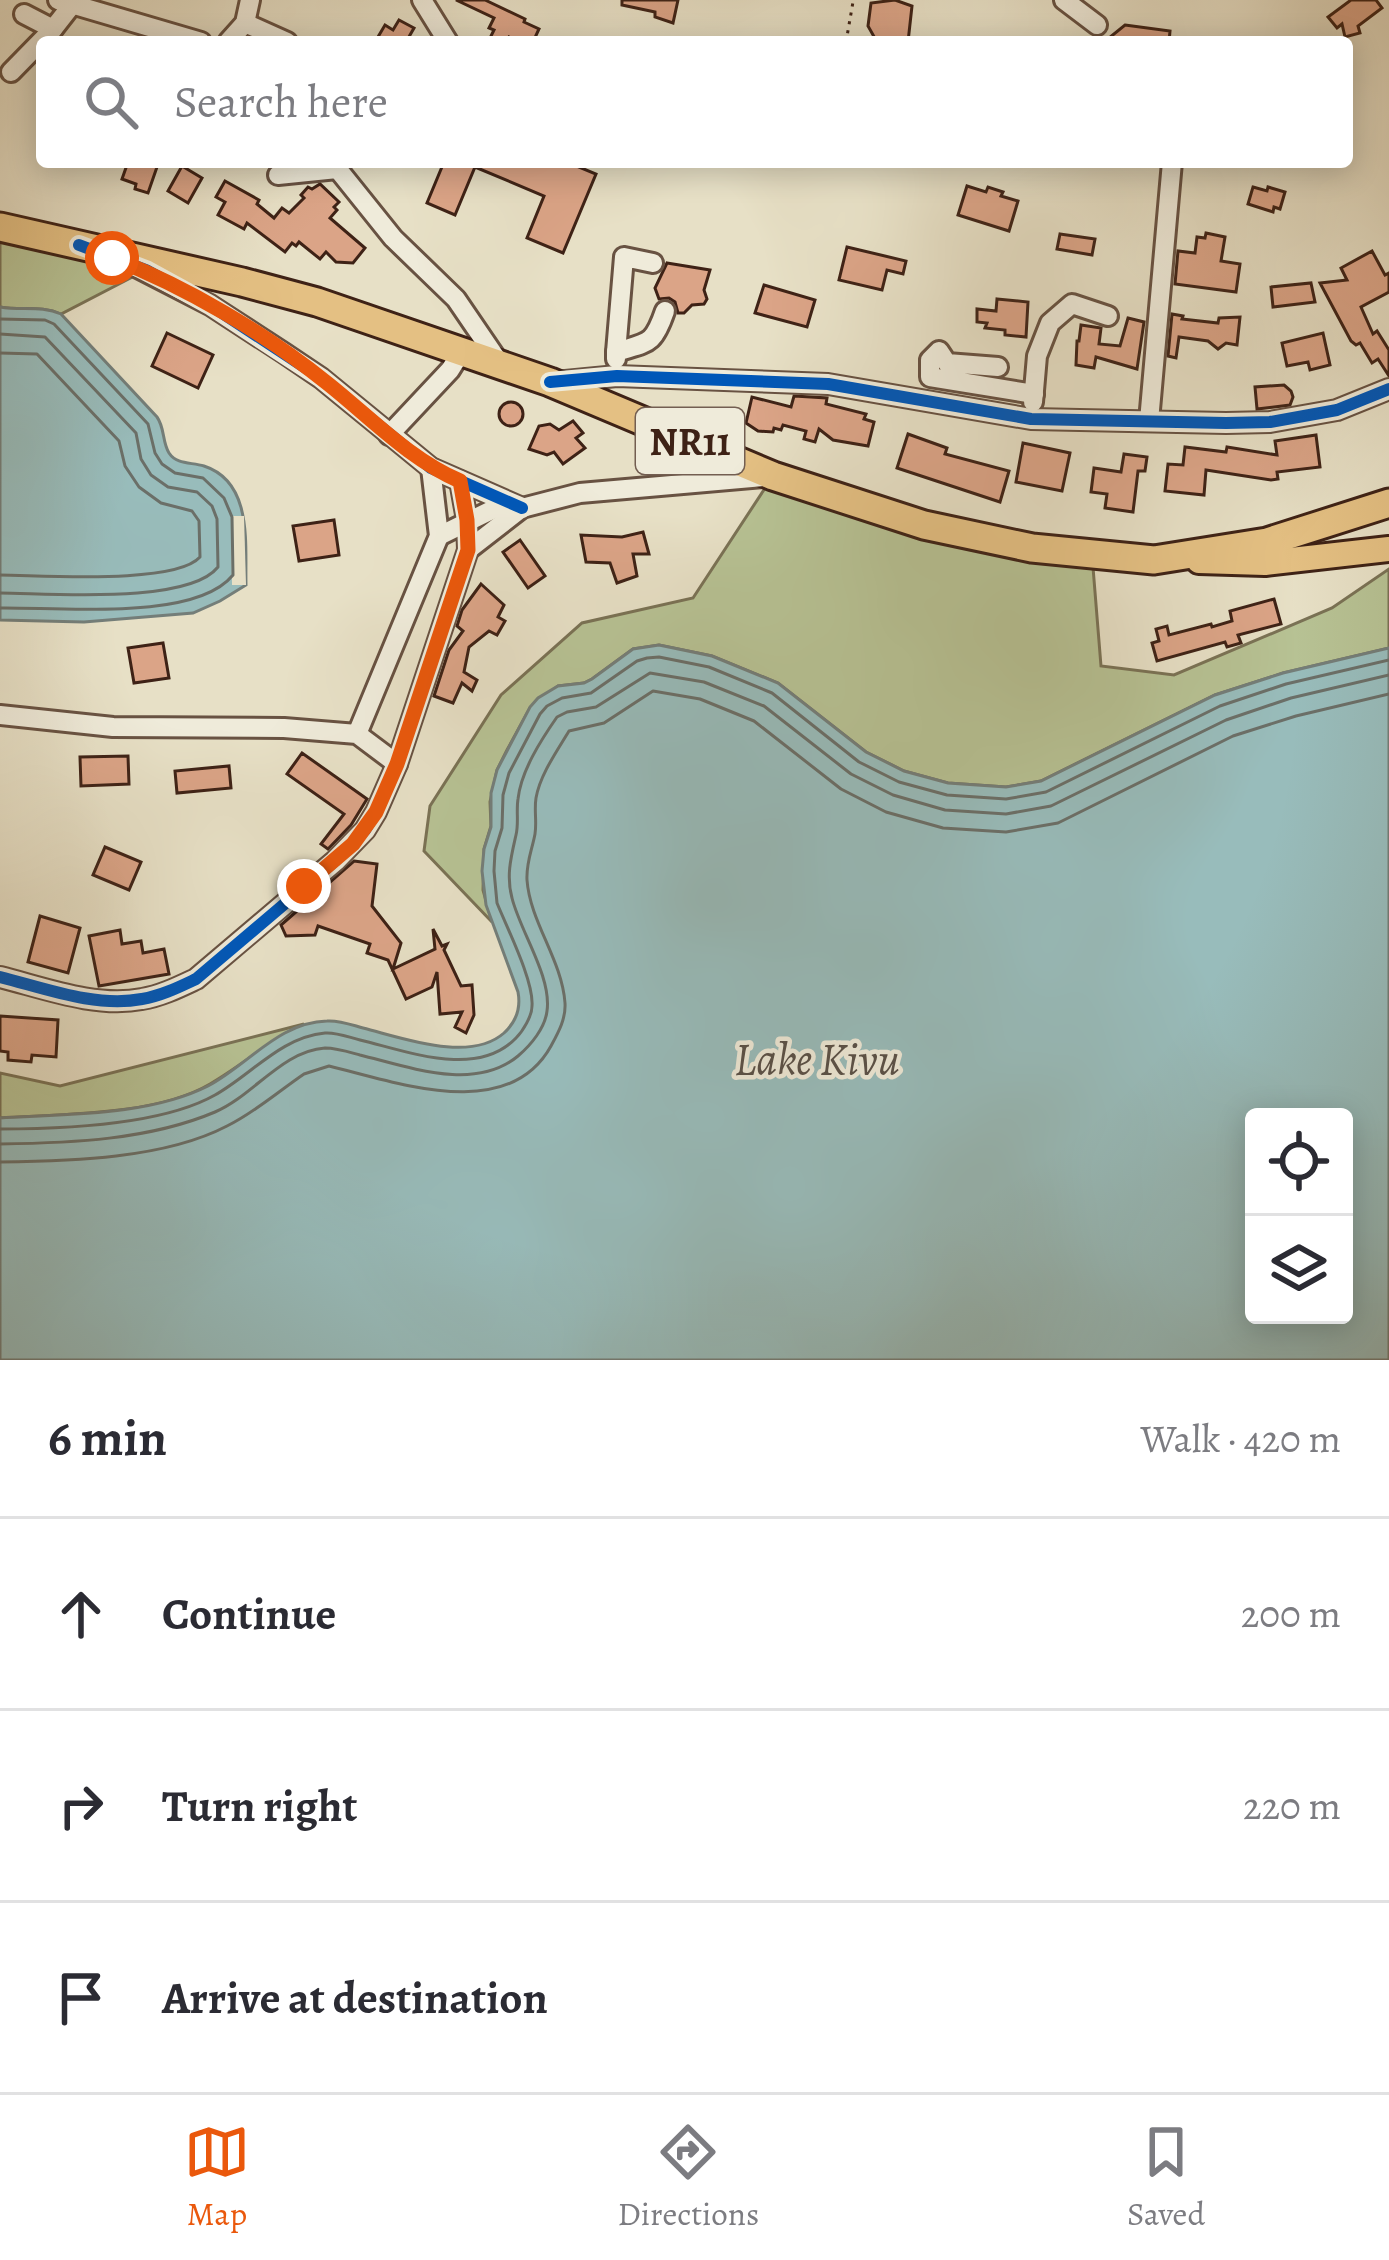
<!DOCTYPE html>
<html lang="en">
<head>
<meta charset="utf-8">
<style>
  body { margin:0; font-family:Alegreya,serif; background:#f7f7f7; color:#2b2b33 }
  .controls { position:absolute; right:36px; bottom:36px; display:grid; overflow:hidden; border-radius:12px; box-shadow:0 6px 30px #0003 }
  .controls button { width:108px; height:108px; display:grid; place-items:center; padding:0; border:0; border-bottom:3px solid #e1e1e2; background:#fff; color:#2b2b33; font:60px sans-serif }
  .stop { position:absolute; width:36px; height:36px; margin:-27px; border:9px solid #ea580c; border-radius:50%; background:#fff }
  .stop.end { background:#ea580c; border-color:#fff; box-shadow:0 3px 12px #0008 }
  .list { margin:0; padding:0; list-style:none }
  h2 { display:flex; justify-content:space-between; align-items:center; height:156px; margin:0; padding:0 48px; font-size:51px }
  h2 small { font-size:39px; font-weight:400; color:#7c7c81 }
  .list li { display:grid; grid-template-columns:78px 1fr auto; gap:36px; align-items:center; box-sizing:border-box; height:192px; padding:0 48px; border-top:3px solid #e1e1e2 }
  .list b { display:block; font-size:45px; white-space:nowrap }
  .list em { font-size:39px; font-style:normal; color:#7c7c81 }
  .icon { flex:none; width:66px; height:66px; fill:none; stroke:currentColor; stroke-width:2; stroke-linecap:round; stroke-linejoin:round }
  .map { position:relative; flex:none; width:1389px; height:1360px; overflow:hidden }
  .search { position:absolute; background:#fff; box-shadow:0 6px 30px #0003; left:36px; right:36px; top:36px; height:132px; display:flex; align-items:center; gap:30px; box-sizing:border-box; padding:0 42px; border-radius:12px; color:#7c7c81; font-size:45px }
  .sheet { height:732px; background:#fff }
  nav { display:flex; justify-content:space-around; align-items:center; box-sizing:border-box; height:168px; border-top:3px solid #e1e1e2; background:#fff; font-size:33px; color:#7c7c81 }
  nav a { display:grid; justify-items:center; gap:6px }
  nav .on { color:#ea580c }
  .map>svg:first-child { display:block }
  .green { fill:#b7c294; stroke:#7a7255; stroke-width:3 }
  .water { fill:#98bcbb; stroke:#747e79; stroke-width:3; fill-rule:evenodd }
  .pier { fill:#e7e0c6 }
  .lines { fill:none; stroke-linecap:round; stroke-linejoin:round }
  .shore { stroke:#6b6f68; stroke-width:3 }
  .building { fill:#dba487; stroke:#3e2216; stroke-width:3 }
  .minor-casing { stroke:#685242; stroke-width:24 }
  .major-casing { stroke:#3e2216; stroke-width:30 }
  .highway-casing { stroke:#3e2216; stroke-width:33 }
  .path { stroke:#3e2216; stroke-width:3; stroke-dasharray:3 6; stroke-linecap:butt }
  .minor { stroke:#efebda; stroke-width:18 }
  .major { stroke:#e4c083; stroke-width:24 }
  .highway { stroke:#e4c083; stroke-width:27 }
  .cycleway-casing { stroke:#efebda; stroke-width:20 }
  .cycleway { stroke:#0057b8; stroke-width:12 }
  .route { stroke:#ea580c; stroke-width:15 }
  .labels { text-anchor:middle; dominant-baseline:central; stroke-width:9; stroke-linejoin:round; paint-order:stroke }
  .shield { fill:#efebda; stroke:#735e51; stroke-width:3 }
  .shield-label { font-size:39px; font-weight:bold; fill:#3e2216 }
  .water-label { font-size:45px; font-style:italic; fill:#595048; stroke:#efebda }
</style>
</head>
<body>
<div class="map">
<svg width="1389" height="1360" viewBox="0 0 1389 1360">
  <rect width="100%" height="100%" fill="#e7e0c6"/>
  <filter id="stains"><feTurbulence type="fractalNoise" baseFrequency=".00167" numOctaves="4"/><feColorMatrix values="0 0 0 0 .2 0 0 0 0 .09 0 0 0 0 .02 0 0 0 .5 -.17"/></filter>
  <radialGradient id="worn" r=".72"><stop offset=".6" stop-color="#630" stop-opacity="0"/><stop offset="1" stop-color="#630" stop-opacity=".3"/></radialGradient>
  <!-- green -->
  <g class="green">
    <path d="M0 227 146 270 61 314C41 305 21 311 0 307Z"/>
    <polygon points="773,476 1092,555 1101,666 1174,675 1332,608 1389,569 1389,648 1283,673 1215,695 1041,781 1006,787 948,783 904,771 866,752 778,683 712,656 659,645 633,649 592,679 584,683 558,686 530,708 507,750 497,770 490,802 491,826 484,849 483,890 492,922 424,851 430,806 501,695 582,623 693,598"/>
    <path d="M304 1024C270 1040 243 1065 210 1084 156 1116 62 1114 0 1118V1073L60 1086Z"/>
  </g>
  <!-- water -->
  <g class="water">
    <path d="M0 307C21 311 41 305 61 314L157 417C165 428 162 442 169 453 177 465 191 462 204 466 253 482 245 544 246 585L220 601 193 613 84 622 0 620Z"/>
    <path d="M659 645 712 656 778 683 866 752 904 771 948 783 1006 787 1041 781 1215 695 1283 673 1389 648V1360H0V1118C65 1114 149 1116 208 1086 248 1065 279 1022 327 1021 339 1020 352 1025 363 1028 403 1038 470 1063 504 1033 517 1021 521 1008 518 992L486 905 482 871 484 849 491 827V793L497 770 530 707 538 698 558 686 584 683 592 679 633 649ZM1254 1117H1344V1315H1254Z"/>
  </g>
  <!-- pier -->
  <polygon class="pier" points="231,516 244,516 246,585 232,585"/>
  <g class="lines">
    <!-- shore -->
    <g class="shore">
      <path d="M0 319 45 320 54 324 148 424 155 453 162 464 175 473 203 478 224 498 232 517 233 575C195 622 58 607 0 608"/>
      <path d="M0 334 45 337 136 433 141 459 151 475 168 487 197 492 212 506 217 519 218 567C188 605 48 593 0 593"/>
      <path d="M0 353 37 354 119 441 125 466 139 487 161 503 192 511 199 521 200 557C175 585 41 575 0 575"/>
      <path d="M0 1129C60 1129 162 1125 215 1095 251 1075 281 1037 325 1033 336 1032 348 1037 360 1040 407 1051 477 1079 516 1038 523 1031 532 1016 532 1006 534 981 507 928 497 903L494 871 495 851 502 828 503 795 509 773 540 714 547 706 562 698 591 693 637 661 647 658 659 657 709 667 772 693 859 762 899 782 947 795 1006 799 1046 792 1220 706 1286 684 1389 660"/>
      <path d="M0 1144C71 1143 149 1140 215 1112 253 1096 282 1051 325 1048 337 1048 349 1052 360 1055 409 1067 475 1092 518 1056 531 1045 545 1028 547 1011 552 977 520 931 512 898 506 876 511 857 516 835 519 823 516 811 518 799 521 771 541 740 557 717L567 712 596 707 650 673 704 682 764 706 851 774 893 795 945 810 1006 814 1051 806 1226 720 1291 698 1389 675"/>
      <path d="M0 1162C70 1161 164 1159 227 1126 254 1113 279 1091 304 1074L329 1066C396 1082 508 1124 551 1046 558 1033 566 1019 565 1003 562 960 530 922 527 880 526 863 532 850 535 834 537 822 534 810 536 798 540 775 557 751 569 731L604 723 653 691 700 699 754 721 841 789 886 812 943 828 1006 832 1058 823 1233 736 1296 716 1389 694"/>
    </g>
  </g>
  <!-- building -->
  <g class="building">
    <polygon points="456,0 485,0 525,19 524,22 539,29 533,42 520,42 509,37 507,42 498,42 490,38 494,30 489,28 494,18"/>
    <polygon points="622,0 678,0 673,23 655,17 655,12 622,5"/>
    <polygon points="895,0 912,6 908,42 877,42 868,26 871,3"/>
    <polygon points="1351,0 1376,0 1382,8 1358,26 1360,33 1345,37 1342,24 1337,28 1328,17"/>
    <polygon points="399,20 414,28 406,42 375,42 385,25 393,30"/>
    <polygon points="1125,25 1170,31 1169,42 1104,42"/>
    <polygon points="128,162 141,162 157,167 148,193 135,189 136,184 122,179"/>
    <polygon points="444,162 567,162 596,174 563,253 527,238 544,196 475,167 455,215 427,203"/>
    <polygon points="182,166 202,178 188,203 168,191"/>
    <polygon points="225,181 259,200 257,204 274,218 282,208 289,213 304,198 301,195 308,187 312,189 320,184 339,202 334,207 337,210 330,218 365,248 353,263 336,262 326,252 320,259 299,242 296,246 292,243 285,252 247,223 244,229 218,215 225,202 216,197"/>
    <polygon points="967,186 986,192 988,187 1003,192 1001,196 1018,201 1009,231 958,215"/>
    <polygon points="1253,187 1267,191 1268,187 1285,192 1280,209 1274,207 1273,212 1248,204"/>
    <polygon points="1206,233 1225,237 1221,261 1240,264 1236,292 1175,284 1178,251 1195,253 1197,237 1205,238"/>
    <polygon points="1060,234 1095,239 1092,255 1057,249"/>
    <polygon points="847,247 906,261 903,274 887,270 882,290 839,280"/>
    <polygon points="1372,251 1385,275 1389,273 1389,292 1361,307 1373,334 1377,331 1389,350 1389,376 1378,359 1372,363 1360,343 1356,345 1351,341 1320,283 1347,280 1341,268"/>
    <polygon points="667,263 710,270 704,290 707,299 704,304 692,305 684,313 678,313 675,302 669,298 659,299 655,288"/>
    <polygon points="1311,283 1315,302 1273,307 1271,287"/>
    <polygon points="764,285 815,300 807,327 755,313"/>
    <polygon points="997,299 1028,302 1026,337 1005,335 1005,330 985,328 987,323 977,322 977,309 996,311"/>
    <polygon points="1172,314 1183,316 1182,319 1218,323 1219,318 1240,317 1237,345 1226,343 1218,349 1208,341 1179,337 1176,358 1168,356"/>
    <polygon points="1128,318 1144,322 1137,369 1096,357 1094,368 1076,365 1077,341 1079,341 1081,325 1101,328 1099,344 1120,346"/>
    <polygon points="167,333 213,355 198,388 152,366"/>
    <polygon points="1323,333 1330,365 1310,370 1308,362 1287,366 1282,343"/>
    <polygon points="1284,385 1291,391 1293,397 1290,405 1257,409 1255,387"/>
    <polygon points="794,396 827,398 826,404 866,414 864,419 874,422 868,446 833,440 819,429 815,442 804,439 806,431 783,425 781,430 774,428 773,432 758,431 746,423 752,397 791,407"/>
    <circle cx="511" cy="414" r="12"/>
    <polygon points="573,421 583,433 576,438 585,448 563,464 554,452 547,455 529,449 539,426 550,424 559,430"/>
    <polygon points="908,434 947,448 945,454 1009,471 1000,502 897,468"/>
    <polygon points="1316,435 1320,467 1277,472 1278,479 1271,480 1206,470 1204,495 1165,491 1168,464 1183,465 1185,447 1226,452 1227,447 1277,455 1275,441"/>
    <polygon points="1023,443 1070,453 1062,491 1016,482"/>
    <polygon points="1124,454 1147,457 1145,471 1138,471 1133,512 1105,508 1107,494 1091,492 1094,468 1121,472"/>
    <polygon points="334,520 339,555 299,561 293,526"/>
    <polygon points="643,532 649,554 633,554 637,576 617,583 610,563 586,562 581,535 622,537"/>
    <polygon points="520,540 545,576 528,588 503,552"/>
    <polygon points="481,584 504,605 498,617 505,621 497,635 489,631 469,647 464,672 477,680 472,691 462,683 453,703 434,696 449,650 463,631 457,626 462,610"/>
    <polygon points="1274,599 1281,624 1238,635 1241,643 1227,647 1225,642 1157,661 1152,643 1159,641 1156,629 1167,626 1169,635 1211,624 1212,627 1232,621 1230,611"/>
    <polygon points="163,643 169,678 134,683 128,648"/>
    <polygon points="302,753 367,799 351,825 328,849 321,844 344,814 287,774"/>
    <polygon points="128,756 129,784 81,786 80,757"/>
    <polygon points="229,766 231,788 177,793 175,771"/>
    <polygon points="105,847 141,862 129,890 93,875"/>
    <polygon points="354,861 377,864 372,906 401,943 393,969 435,949 433,929 442,946 447,944 444,950 461,986 472,985 474,1015 466,1033 455,1027 462,1012 440,1014 437,972 432,987 406,999 388,960 367,953 370,944 318,926 315,935 286,936 281,925"/>
    <polygon points="40,916 80,928 68,973 28,962"/>
    <polygon points="120,930 122,944 141,941 143,953 164,949 169,974 99,986 89,936"/>
    <polygon points="0,1016 58,1020 56,1057 32,1055 31,1062 8,1060 8,1052 0,1051"/>
  </g>
  <g class="lines">
    <!-- minor casing -->
    <g class="minor-casing">
      <g id="minor">
        <polyline points="58,0 201,42"/>
        <polyline points="422,0 448,42"/>
        <polyline points="1064,0 1097,25"/>
        <polyline points="24,14 53,29"/>
        <polyline points="245,23 287,42"/>
        <polyline points="228,42 245,23 250,0"/>
        <polyline points="11,72 53,29 71,6"/>
        <polyline points="332,162 393,238 456,299 501,365"/>
        <polyline points="278,175 337,169"/>
        <polyline points="134,266 210,305 284,353 321,378 431,468 522,508"/>
        <polyline points="616,352 624,257 653,263"/>
        <path d="M616 359V352C648 342 653 346 665 311"/>
        <polyline points="998,367 947,363 939,351 930,360 930,377 1034,394"/>
        <polyline points="555,382 617,376 828,384 1031,419 1226,423 1270,422 1337,410 1389,389"/>
        <polyline points="1033,402 1037,356 1050,323 1072,304 1108,316"/>
        <polyline points="1149,421 1172,162"/>
        <polyline points="389,435 450,370 462,351"/>
        <polyline points="439,536 506,503"/>
        <polyline points="468,550 522,508 580,493 764,477"/>
        <polyline points="0,715 113,727 284,728 357,734 397,764"/>
        <polyline points="357,734 439,536 431,468"/>
        <path d="M0 977C44 988 96 1008 142 999 161 996 179 987 196 979L335 861 365 830 376 812 397 764 468 550 467 520 460 481"/>
      </g>
    </g>
    <!-- major casing -->
    <g class="major-casing">
      <polyline id="major" points="1199,561 1265,563 1389,549"/>
    </g>
    <!-- highway casing -->
    <g class="highway-casing">
      <polyline id="highway" points="0,227 242,282 317,302 550,382 773,476 924,525 1032,548 1154,560 1267,542 1389,503"/>
    </g>
    <!-- path -->
    <polyline class="path" points="846,42 853,2"/>
    <!-- minor -->
    <use href="#minor" class="minor"/>
    <!-- major -->
    <use href="#major" class="major"/>
    <!-- highway -->
    <use href="#highway" class="highway"/>
    <!-- cycleway casing -->
    <g class="cycleway-casing">
      <g id="cycleway">
        <polyline points="79,245 146,270 210,305 321,378 431,468 522,508"/>
        <polyline points="550,382 617,376 828,384 1031,419 1226,423 1270,422 1337,410 1389,389"/>
        <path d="M0 977C44 988 96 1008 142 999 161 996 179 987 196 979L335 861 365 830 376 812 397 764 468 550 467 520 460 481"/>
      </g>
    </g>
    <!-- cycleway -->
    <use href="#cycleway" class="cycleway"/>
  </g>
  <g class="lines">
    <!-- route -->
    <path class="route" d="M112 258C185 286 266 334 327 383 370 417 409 459 460 481L467 520 468 550 397 764 376 812 353 844 304 886"/>
  </g>
  <g class="labels">
    <!-- shield labels -->
    <rect class="shield" x="636" y="408" width="108" height="66" rx="9"/>
    <g class="shield-label">
      <text x="690" y="441">NR11</text>
    </g>
    <!-- water labels -->
    <g class="water-label">
      <text x="817" y="1059">Lake Kivu</text>
    </g>
  </g>
  <rect width="100%" height="100%" filter="url(#stains)"/>
  <rect width="100%" height="100%" fill="url(#worn)"/>
</svg>
<div class="controls">
<button><svg class="icon" aria-label="locate" viewBox="0 0 24 24"><circle cx="12" cy="12" r="6"/><path d="M12 2v4M12 18v4M2 12h4M18 12h4"/></svg></button>
<button><svg class="icon" aria-label="layers" viewBox="0 0 24 24"><path d="M12 4l9 5-9 5-9-5zM3 14l9 5 9-5"/></svg></button>
</div>
<div class="stop" style="left:112px;top:258px"></div>
<div class="stop end" style="left:304px;top:886px"></div>
<div class="search"><svg class="icon" aria-label="search" viewBox="0 0 24 24"><circle cx="10" cy="10" r="6"/><path d="M15 15l6 6"/></svg>Search here</div>
</div>
<section class="sheet">
<h2>6 min<small>Walk · 420 m</small></h2>
<ul class="list">
<li><svg class="icon" aria-label="ahead" viewBox="0 0 24 24"><path d="M12 20V5M6 11l6-6 6 6"/></svg><div><b>Continue</b></div><em>200 m</em></li>
<li><svg class="icon" aria-label="right" viewBox="0 0 24 24"><path d="M7 20v-9h11M14 6l5 5-5 5"/></svg><div><b>Turn right</b></div><em>220 m</em></li>
<li><svg class="icon" aria-label="arrive" viewBox="0 0 24 24"><path d="M6 21V4h12l-3 4 3 4H6"/></svg><div><b>Arrive at destination</b></div></li>
</ul>
</section>
<nav>
<a class="on"><svg class="icon" aria-label="map" viewBox="0 0 24 24"><path d="M3 6l6-2 6 2 6-2v14l-6 2-6-2-6 2zM9 4v14M15 6v14"/></svg>Map</a>
<a><svg class="icon" aria-label="directions" viewBox="0 0 24 24"><path d="M12 3l9 9-9 9-9-9zM9 14v-3h6M13 9l2 2-2 2"/></svg>Directions</a>
<a><svg class="icon" aria-label="saved" viewBox="0 0 24 24"><path d="M7 4h10v16l-5-4-5 4z"/></svg>Saved</a>
</nav>
</body>
</html>
